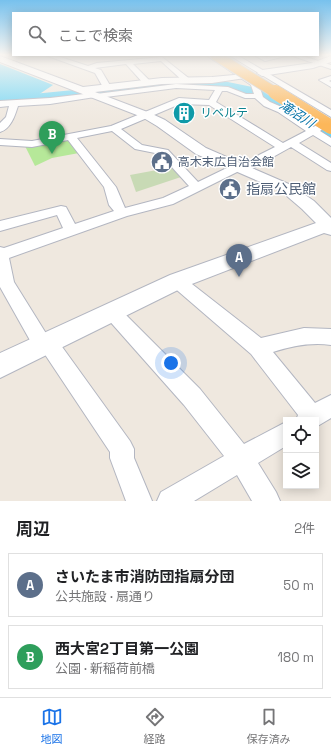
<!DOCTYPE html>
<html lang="ja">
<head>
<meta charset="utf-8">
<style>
  body { margin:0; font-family:"Space Grotesk","Noto Sans JP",sans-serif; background:#f6f6f6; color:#202124 }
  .controls { position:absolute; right:12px; bottom:12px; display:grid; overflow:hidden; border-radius:0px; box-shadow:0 2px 10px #0003 }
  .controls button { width:36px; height:36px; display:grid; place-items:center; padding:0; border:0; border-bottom:1px solid #e0e0e0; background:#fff; color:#202124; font:20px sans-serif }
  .you { position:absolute; left:171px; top:363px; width:14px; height:14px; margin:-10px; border:3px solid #fff; border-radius:50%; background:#1a73e8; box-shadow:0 0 0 6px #1a73e833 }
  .badge { display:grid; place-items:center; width:26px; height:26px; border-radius:50%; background:#1a73e8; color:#fff; font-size:13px; font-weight:700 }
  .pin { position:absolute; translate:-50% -33px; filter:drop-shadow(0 1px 2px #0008) }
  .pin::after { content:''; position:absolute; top:21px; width:14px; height:12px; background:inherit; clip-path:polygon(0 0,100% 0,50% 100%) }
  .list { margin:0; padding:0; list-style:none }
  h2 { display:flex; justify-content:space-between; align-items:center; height:52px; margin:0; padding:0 16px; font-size:17px }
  h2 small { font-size:13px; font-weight:400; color:#757577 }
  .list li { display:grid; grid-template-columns:26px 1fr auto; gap:12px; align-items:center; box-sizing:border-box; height:64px; margin:0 8px 8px; padding:0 8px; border:1px solid #e0e0e0; border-radius:0px }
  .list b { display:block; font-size:15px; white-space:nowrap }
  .list p { margin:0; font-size:13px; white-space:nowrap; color:#757577 }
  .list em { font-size:13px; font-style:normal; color:#757577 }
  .icon { flex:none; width:22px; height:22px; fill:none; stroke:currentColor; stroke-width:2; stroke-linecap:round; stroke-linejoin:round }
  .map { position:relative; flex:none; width:331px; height:501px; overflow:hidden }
  .search { position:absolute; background:#fff; box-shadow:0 2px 10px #0003; left:12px; right:12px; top:12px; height:44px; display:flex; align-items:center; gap:10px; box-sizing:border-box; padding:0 14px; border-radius:0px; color:#757577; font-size:15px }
  .sheet { height:196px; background:#fff }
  nav { display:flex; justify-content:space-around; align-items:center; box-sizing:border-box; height:56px; border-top:1px solid #e0e0e0; background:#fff; font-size:11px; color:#757577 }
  nav a { display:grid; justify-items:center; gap:2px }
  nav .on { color:#1a73e8 }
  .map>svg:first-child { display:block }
  .green { fill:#b6e899 }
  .cemetery { fill:#c8dab5 }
  .water { fill:#6ed5f5 }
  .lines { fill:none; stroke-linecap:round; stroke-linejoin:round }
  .river { fill:#6ed5f5; fill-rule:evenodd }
  .minor-casing { stroke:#b3b6c1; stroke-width:2 }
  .tertiary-casing { stroke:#b3b6c1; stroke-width:2 }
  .minor { fill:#fff; fill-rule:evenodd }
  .tertiary { fill:#fff; fill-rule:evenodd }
  .trunk-bridge-far1-casing { stroke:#c8c8c8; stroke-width:12; stroke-linecap:butt }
  .trunk-bridge-casing { stroke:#c8c8c8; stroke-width:14; stroke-linecap:butt }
  .trunk-bridge-far1 { stroke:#fcb75a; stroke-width:10 }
  .trunk-bridge { stroke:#fcb75a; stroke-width:14 }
  .labels { text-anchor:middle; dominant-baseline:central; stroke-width:3; stroke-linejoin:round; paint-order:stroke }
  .far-culture-label { font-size:12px; fill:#0d838f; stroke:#fff; text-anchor:start }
  .far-service-label { font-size:12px; fill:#4e5e75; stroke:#fff; text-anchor:start }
  .far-water-label { font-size:13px; font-style:italic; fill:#0674a8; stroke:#fff }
  .service-label { font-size:14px; fill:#4e5e75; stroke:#fff; text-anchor:start }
</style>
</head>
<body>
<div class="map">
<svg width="331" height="501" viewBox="0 0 331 501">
  <rect width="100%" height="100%" fill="#efe8df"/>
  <!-- green -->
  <polygon class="green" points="67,140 71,140 79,153 52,158 35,166 25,146"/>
  <!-- cemetery -->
  <polygon class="cemetery" points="173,167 181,177 136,192 130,175"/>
  <!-- water -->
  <polygon class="water" points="0,64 53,85 38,95 0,98"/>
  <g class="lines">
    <!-- river -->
    <path class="river" d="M203 79 228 82 271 91 331 129V141L325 139 262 97 228 90 203 87 167 88 56 101 0 105V97C68 92 135 81 203 79Z"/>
    <!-- minor casing -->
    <g class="minor-casing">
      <g id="minor">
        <polygon points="45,55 54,55 88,66 97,63 162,57 191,80 187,82 184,82 161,61 133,64 151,82 147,84 144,84 126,64 95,68 101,70 111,87 107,89 104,89 95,73"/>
        <path d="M206 55H213L258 82 263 97 270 102 284 108 313 127 320 124 323 125 325 127 320 131 331 138V146L313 135 299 143 331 163V171L327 170 291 147 246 172 241 170 173 204 127 216 9 258 14 282 47 335 55 337 130 441 134 449V458L152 501H126L110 458V452L44 353 36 351 0 287V247L4 248 63 228 57 215 0 231V221L61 206 66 207 75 224 114 211 109 205 104 187 68 140 32 147 0 145V139L32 141 111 126 179 98 209 100 215 90 176 88 98 98 95 97 50 104 18 106C15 115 11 129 0 132V123L6 117 9 106 0 107V101L50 98 93 93 96 94 176 84 228 87 246 94H254L251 85ZM222 91H227L245 98H255L264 106 278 112 306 131 283 143 216 102ZM180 104 209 105 275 147 259 155 244 165 239 163 235 164 198 182 168 150 142 145 121 129ZM112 131 135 149 160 154 189 186 163 198 125 208 116 187 77 138Z"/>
        <polygon points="229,55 237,55 331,110 331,117"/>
        <polygon points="254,55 262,55 266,57 276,55 300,55 331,65 331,69 290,55 265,61"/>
        <polygon points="331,76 331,80 329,81 331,82 331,87 319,80"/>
        <path d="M177 275 183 277 261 338 304 328 331 329V345C311 342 292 346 273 352L315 403 331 395V418L316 427V420H296L298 415 251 354 171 285 169 281 171 277Z"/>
        <polygon points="112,305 118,307 200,389 244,444 286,422 286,446 258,463 276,492 280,501 252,501 237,475 194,501 157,501 161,492 224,456 184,405 106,317 103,312 106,307"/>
      </g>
    </g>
    <!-- tertiary casing -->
    <g class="tertiary-casing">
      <g id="tertiary">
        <polygon points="0,56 83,87 162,78 212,77 245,74 247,76 245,78 212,83 162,84 95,92 150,113 165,120 206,148 291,185 314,201 331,218 331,235 324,233 184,287 0,378 0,353 170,275 316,223 302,209 281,191 196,154 157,126 142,117 0,62"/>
        <polygon points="331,56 331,62 313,68 262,76 257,73 262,70 312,63"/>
      </g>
    </g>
    <!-- minor -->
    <use href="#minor" class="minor"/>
    <!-- tertiary -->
    <use href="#tertiary" class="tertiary"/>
    <!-- trunk-bridge-far1 casing -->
    <g class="trunk-bridge-far1-casing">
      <polyline id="trunk-bridge-far1" points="215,55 276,93"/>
    </g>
    <!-- trunk-bridge casing -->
    <g class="trunk-bridge-casing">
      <polyline id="trunk-bridge" points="275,92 331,127"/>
    </g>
    <!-- trunk-bridge-far1 -->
    <use href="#trunk-bridge-far1" class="trunk-bridge-far1"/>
    <!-- trunk-bridge -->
    <use href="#trunk-bridge" class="trunk-bridge"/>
  </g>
  <!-- sky -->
  <linearGradient id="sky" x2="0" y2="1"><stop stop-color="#77c1ed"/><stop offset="0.44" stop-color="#f8f5f1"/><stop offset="1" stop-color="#f8f5f1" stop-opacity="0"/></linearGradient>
  <rect width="331" height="124" fill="url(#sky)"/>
  <!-- icons -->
  <defs>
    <g id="building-disc" transform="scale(1.15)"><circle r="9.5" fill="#0f9aa8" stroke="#fff"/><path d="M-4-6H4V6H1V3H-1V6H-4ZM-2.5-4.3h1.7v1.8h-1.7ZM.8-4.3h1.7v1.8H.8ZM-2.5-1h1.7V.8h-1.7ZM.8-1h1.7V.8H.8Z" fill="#fff"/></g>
    <g id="civic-disc" transform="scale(1.15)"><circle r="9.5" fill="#5c6f8a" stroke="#fff"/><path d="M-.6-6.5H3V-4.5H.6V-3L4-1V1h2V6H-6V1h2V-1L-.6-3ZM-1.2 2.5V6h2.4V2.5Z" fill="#fff"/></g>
  </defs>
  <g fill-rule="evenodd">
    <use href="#building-disc" x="184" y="113"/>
    <use href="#civic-disc" x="162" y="162"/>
    <use href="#civic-disc" x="230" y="189"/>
  </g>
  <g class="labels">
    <!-- far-culture labels -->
    <g class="far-culture-label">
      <text x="200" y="113">リベルテ</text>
    </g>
    <!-- far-service labels -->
    <g class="far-service-label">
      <text x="178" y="162">高木末広自治会館</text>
    </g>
    <!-- far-water labels -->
    <g class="far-water-label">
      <text transform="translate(297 114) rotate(33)">滝沼川</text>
    </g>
    <!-- service labels -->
    <g class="service-label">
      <text x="246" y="189">指扇公民館</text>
    </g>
  </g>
</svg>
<div class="controls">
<button><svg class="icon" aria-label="locate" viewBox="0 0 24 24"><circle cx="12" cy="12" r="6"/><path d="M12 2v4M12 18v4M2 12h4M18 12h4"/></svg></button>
<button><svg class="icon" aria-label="layers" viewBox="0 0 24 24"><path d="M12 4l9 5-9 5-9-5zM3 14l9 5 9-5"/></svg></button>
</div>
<div class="you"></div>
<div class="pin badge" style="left:239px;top:277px;background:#5c6f8a">A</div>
<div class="pin badge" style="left:52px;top:154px;background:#2e9e5b">B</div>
<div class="search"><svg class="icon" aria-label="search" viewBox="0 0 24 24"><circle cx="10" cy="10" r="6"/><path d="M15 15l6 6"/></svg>ここで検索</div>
</div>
<section class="sheet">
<h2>周辺<small>2件</small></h2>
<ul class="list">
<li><span class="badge" style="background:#5c6f8a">A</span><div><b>さいたま市消防団指扇分団</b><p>公共施設 · 扇通り</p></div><em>50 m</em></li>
<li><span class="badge" style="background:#2e9e5b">B</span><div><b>西大宮2丁目第一公園</b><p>公園 · 新稲荷前橋</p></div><em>180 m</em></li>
</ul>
</section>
<nav>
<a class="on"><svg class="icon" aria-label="map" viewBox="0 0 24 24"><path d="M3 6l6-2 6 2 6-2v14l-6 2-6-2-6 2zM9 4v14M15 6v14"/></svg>地図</a>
<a><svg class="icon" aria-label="directions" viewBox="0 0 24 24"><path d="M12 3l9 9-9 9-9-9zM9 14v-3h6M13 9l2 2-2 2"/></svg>経路</a>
<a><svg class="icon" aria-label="saved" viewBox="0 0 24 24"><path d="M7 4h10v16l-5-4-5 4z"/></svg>保存済み</a>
</nav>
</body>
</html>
